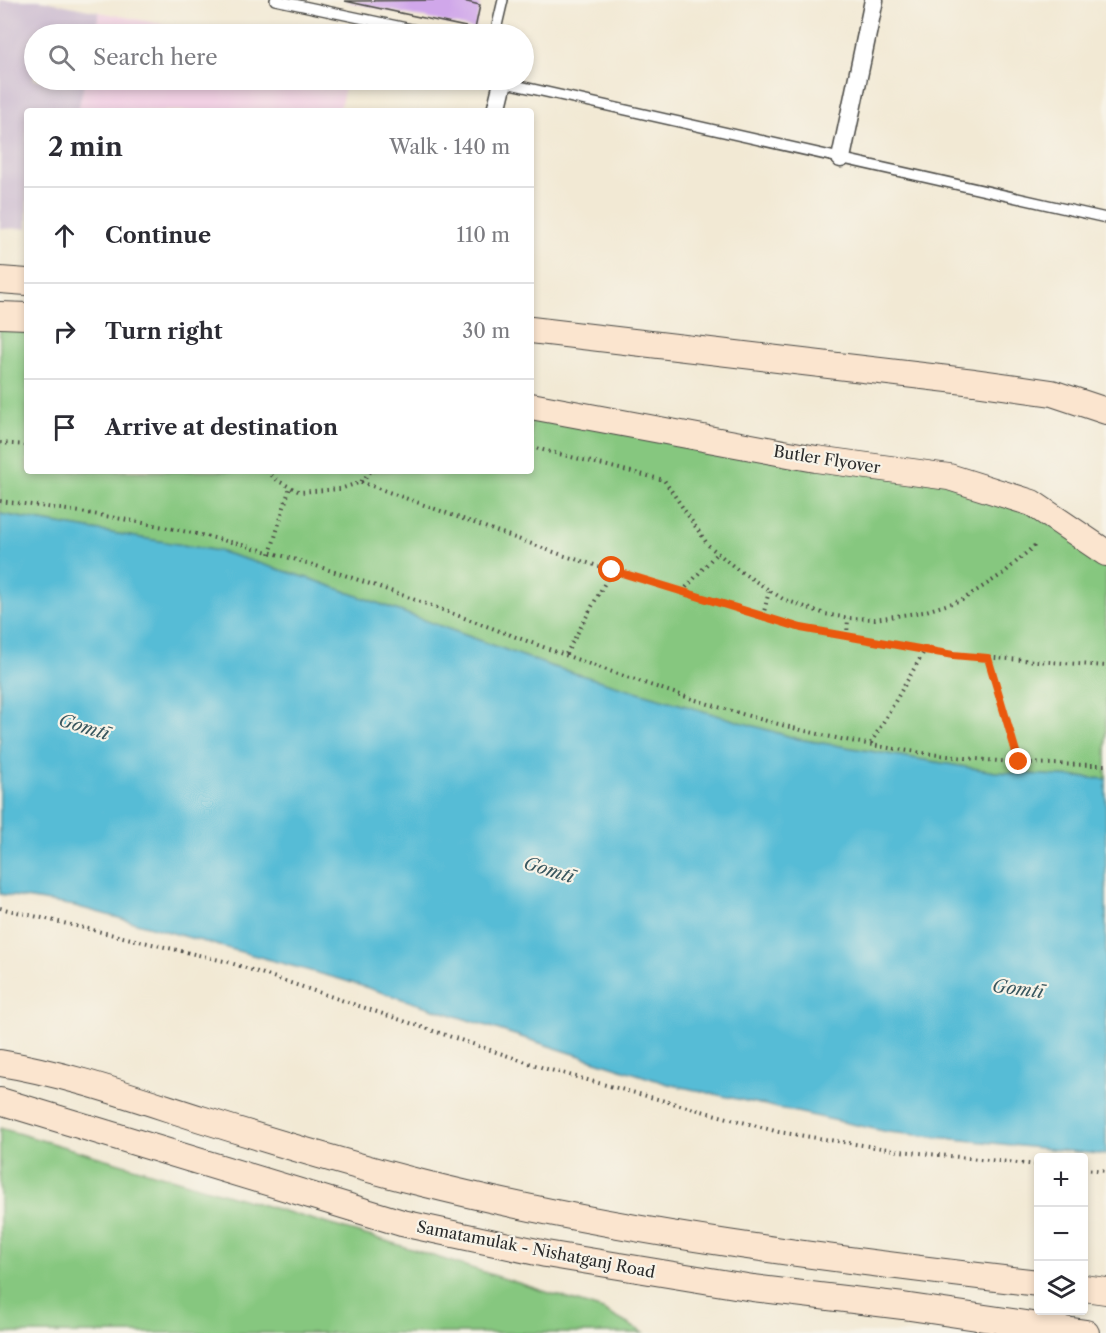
<!DOCTYPE html>
<html lang="en">
<head>
<meta charset="utf-8">
<style>
  body { margin:0; font-family:"Libre Caslon Text",serif; background:#f2f2f3; color:#2b2b33 }
  .controls { position:absolute; right:18px; bottom:18px; display:grid; overflow:hidden; border-radius:6px; box-shadow:0 3px 9px #0003 }
  .controls button { width:54px; height:54px; display:grid; place-items:center; padding:0; border:0; border-bottom:2px solid #e1e1e2; background:#fff; color:#2b2b33; font:30px sans-serif }
  .stop { position:absolute; width:18px; height:18px; margin:-14px; border:4px solid #ea580c; border-radius:50%; background:#fff }
  .stop.end { background:#ea580c; border-color:#fff; box-shadow:0 2px 6px #0008 }
  .list { margin:0; padding:0; list-style:none }
  h2 { display:flex; justify-content:space-between; align-items:center; height:78px; margin:0; padding:0 24px; font-size:26px }
  h2 small { font-size:20px; font-weight:400; color:#7c7c81 }
  .list li { display:grid; grid-template-columns:39px 1fr auto; gap:18px; align-items:center; box-sizing:border-box; height:96px; padding:0 24px; border-top:2px solid #e1e1e2 }
  .list b { display:block; font-size:22px; white-space:nowrap }
  .list em { font-size:20px; font-style:normal; color:#7c7c81 }
  .icon { flex:none; width:33px; height:33px; fill:none; stroke:currentColor; stroke-width:2; stroke-linecap:round; stroke-linejoin:round }
  .map { position:relative; flex:none; width:1106px; height:1333px; overflow:hidden }
  .search { position:absolute; background:#fff; box-shadow:0 3px 9px #0003; left:24px; top:24px; width:510px; height:66px; display:flex; align-items:center; gap:15px; box-sizing:border-box; padding:0 21px; border-radius:33px; color:#7c7c81; font-size:22px }
  .panel { position:absolute; background:#fff; box-shadow:0 3px 9px #0003; left:24px; top:108px; width:510px; height:366px; border-radius:6px }
  .map>svg:first-child { display:block }
  .built { fill:#f1d0e3 }
  .industrial { fill:#cebed1 }
  .green { fill:#86c77f; stroke:#587955; stroke-width:1.5 }
  .water { fill:#57bcd6; stroke:#417480; stroke-width:1.5 }
  .building { fill:#d0a7ea }
  .lines { fill:none; stroke-linecap:round; stroke-linejoin:round }
  .lane-casing { stroke:#494844; stroke-width:12 }
  .street-casing { stroke:#494844; stroke-width:21 }
  .secondary-casing { stroke:#494844; stroke-width:28 }
  .path { stroke:#494844; stroke-width:4; stroke-dasharray:1.5 4.5; stroke-linecap:butt }
  .lane { stroke:#fff; stroke-width:9 }
  .street { stroke:#fff; stroke-width:18 }
  .secondary { stroke:#fbe5cf; stroke-width:26 }
  .route { stroke:#ea580c; stroke-width:8 }
  .labels { text-anchor:middle; dominant-baseline:central; stroke-width:4.5; stroke-linejoin:round; paint-order:stroke }
  .street-label { font-size:16px; fill:#2b2b2b; stroke:#f7f3e8 }
  .water-label { font-size:18px; font-style:italic; fill:#38565e; stroke:#f7f3e8 }
</style>
</head>
<body>
<div class="map">
<svg width="1106" height="1333" viewBox="0 0 1106 1333">
  <rect width="100%" height="100%" fill="#f7f3e8"/>
  <filter id="ink" filterUnits="userSpaceOnUse"><feTurbulence type="fractalNoise" baseFrequency=".0167" numOctaves="2"/><feDisplacementMap in="SourceGraphic" scale="12" xChannelSelector="R" yChannelSelector="G"/><feConvolveMatrix kernelMatrix="1 2 1 2 8 2 1 2 1" color-interpolation-filters="sRGB"/></filter>
  <filter id="wash" filterUnits="userSpaceOnUse"><feTurbulence type="fractalNoise" baseFrequency=".008" numOctaves="4" result="noise"/><feDisplacementMap in="SourceGraphic" scale="24" xChannelSelector="R" yChannelSelector="G"/><feGaussianBlur stdDeviation="1.35" result="paint"/><feColorMatrix in="noise" values="0 0 0 0 0 0 0 0 0 0 0 0 0 0 0 0 0 1.4 0 .05"/><feComposite in="paint" operator="in"/></filter>
  <g filter="url(#wash)">
    <rect width="100%" height="100%" fill="#f2e9d4"/>
    <!-- built -->
    <g class="built">
      <polygon points="99,12 213,34 95,34"/>
      <polygon points="85,80 347,80 339,111 78,111"/>
    </g>
    <!-- industrial -->
    <polygon class="industrial" points="0,0 40,0 99,12 95,34 34,34 34,80 85,80 78,111 27,111 27,228 0,229"/>
    <!-- green -->
    <g class="green">
      <polygon points="0,326 27,327 27,471 531,471 531,414 980,482 1106,555 1106,779 996,772 798,739 550,666 314,580 218,551 0,514"/>
      <polygon points="0,1128 386,1241 603,1310 644,1333 0,1333"/>
    </g>
    <!-- water -->
    <polygon class="water" points="0,514 218,551 314,580 550,666 798,739 995,772 1106,779 1106,1155 888,1132 668,1084 343,980 75,906 0,894"/>
    <g id="blocks">
      <!-- building -->
      <polygon class="building" points="459,0 480,5 475,29 345,1"/>
    </g>
  </g>
  <g filter="url(#ink)">
    <use href="#blocks" fill-opacity="0" stroke="#494844" stroke-width="1.5"/>
    <g class="lines">
      <!-- lane casing -->
      <g class="lane-casing">
        <g id="lane">
          <polyline points="275,0 435,34"/>
          <polyline points="495,34 503,0"/>
          <polyline points="493,80 1106,218"/>
        </g>
      </g>
      <!-- street casing -->
      <g class="street-casing">
        <g id="street">
          <polyline points="496,111 503,82"/>
          <polyline points="841,158 874,0"/>
        </g>
      </g>
      <!-- secondary casing -->
      <g class="secondary-casing">
        <g id="secondary">
          <polyline points="0,280 27,282"/>
          <polyline points="0,315 27,316"/>
          <polyline points="531,330 974,382 1052,393 1106,411"/>
          <polyline points="531,406 816,459 949,477 1032,503 1106,553"/>
          <path d="M0 1063C68 1074 135 1098 201 1119 274 1142 347 1164 422 1183 624 1234 831 1259 1038 1283"/>
          <polyline points="0,1101 402,1223 546,1254 753,1288 903,1306 1086,1333"/>
          <polyline points="1084,1288 1106,1291"/>
        </g>
      </g>
      <!-- path -->
      <g class="path">
        <polyline points="0,443 27,445"/>
        <polyline points="531,447 664,480 708,545 738,570 783,599 825,614 848,618 875,619 923,612 962,600 1004,573 1035,545"/>
        <polyline points="267,471 278,481 300,492 340,489 361,482 371,471"/>
        <polyline points="361,482 562,555 801,628 953,655 1106,666"/>
        <path d="M0 501C110 514 220 535 326 569 493 624 655 697 827 736 918 756 1013 765 1106 765"/>
        <polyline points="270,554 290,487"/>
        <polyline points="682,592 717,553"/>
        <polyline points="763,616 769,591"/>
        <polyline points="847,636 848,618"/>
        <polyline points="566,654 612,570"/>
        <polyline points="988,658 1019,762"/>
        <polyline points="871,743 925,650"/>
        <polyline points="0,908 228,962 547,1069 779,1132 900,1151 1038,1165"/>
        <polyline points="1084,1169 1106,1171"/>
      </g>
      <!-- lane -->
      <use href="#lane" class="lane"/>
      <!-- street -->
      <use href="#street" class="street"/>
      <!-- secondary -->
      <use href="#secondary" class="secondary"/>
    </g>
  </g>
  <g class="lines" filter="url(#ink)">
    <!-- route -->
    <polyline class="route" points="612,570 801,628 953,655 988,658 1019,762"/>
  </g>
  <g class="labels">
    <!-- street labels -->
    <g class="street-label">
      <text transform="translate(827 459) rotate(9)">Butler Flyover</text>
      <text transform="translate(536 1249) rotate(11)">Samatamulak - Nishatganj Road</text>
    </g>
    <!-- water labels -->
    <g class="water-label">
      <text transform="translate(84 727) rotate(17)">Gomtī</text>
      <text transform="translate(549 870) rotate(17)">Gomtī</text>
      <text transform="translate(1018 989) rotate(7)">Gomtī</text>
    </g>
  </g>
</svg>
<div class="controls">
<button>+</button>
<button>−</button>
<button><svg class="icon" aria-label="layers" viewBox="0 0 24 24"><path d="M12 4l9 5-9 5-9-5zM3 14l9 5 9-5"/></svg></button>
</div>
<div class="stop" style="left:612px;top:570px"></div>
<div class="stop end" style="left:1019px;top:762px"></div>
<div class="search"><svg class="icon" aria-label="search" viewBox="0 0 24 24"><circle cx="10" cy="10" r="6"/><path d="M15 15l6 6"/></svg>Search here</div>
<section class="panel">
<h2>2 min<small>Walk · 140 m</small></h2>
<ul class="list">
<li><svg class="icon" aria-label="ahead" viewBox="0 0 24 24"><path d="M12 20V5M6 11l6-6 6 6"/></svg><div><b>Continue</b></div><em>110 m</em></li>
<li><svg class="icon" aria-label="right" viewBox="0 0 24 24"><path d="M7 20v-9h11M14 6l5 5-5 5"/></svg><div><b>Turn right</b></div><em>30 m</em></li>
<li><svg class="icon" aria-label="arrive" viewBox="0 0 24 24"><path d="M6 21V4h12l-3 4 3 4H6"/></svg><div><b>Arrive at destination</b></div></li>
</ul>
</section>
</div>
</body>
</html>
